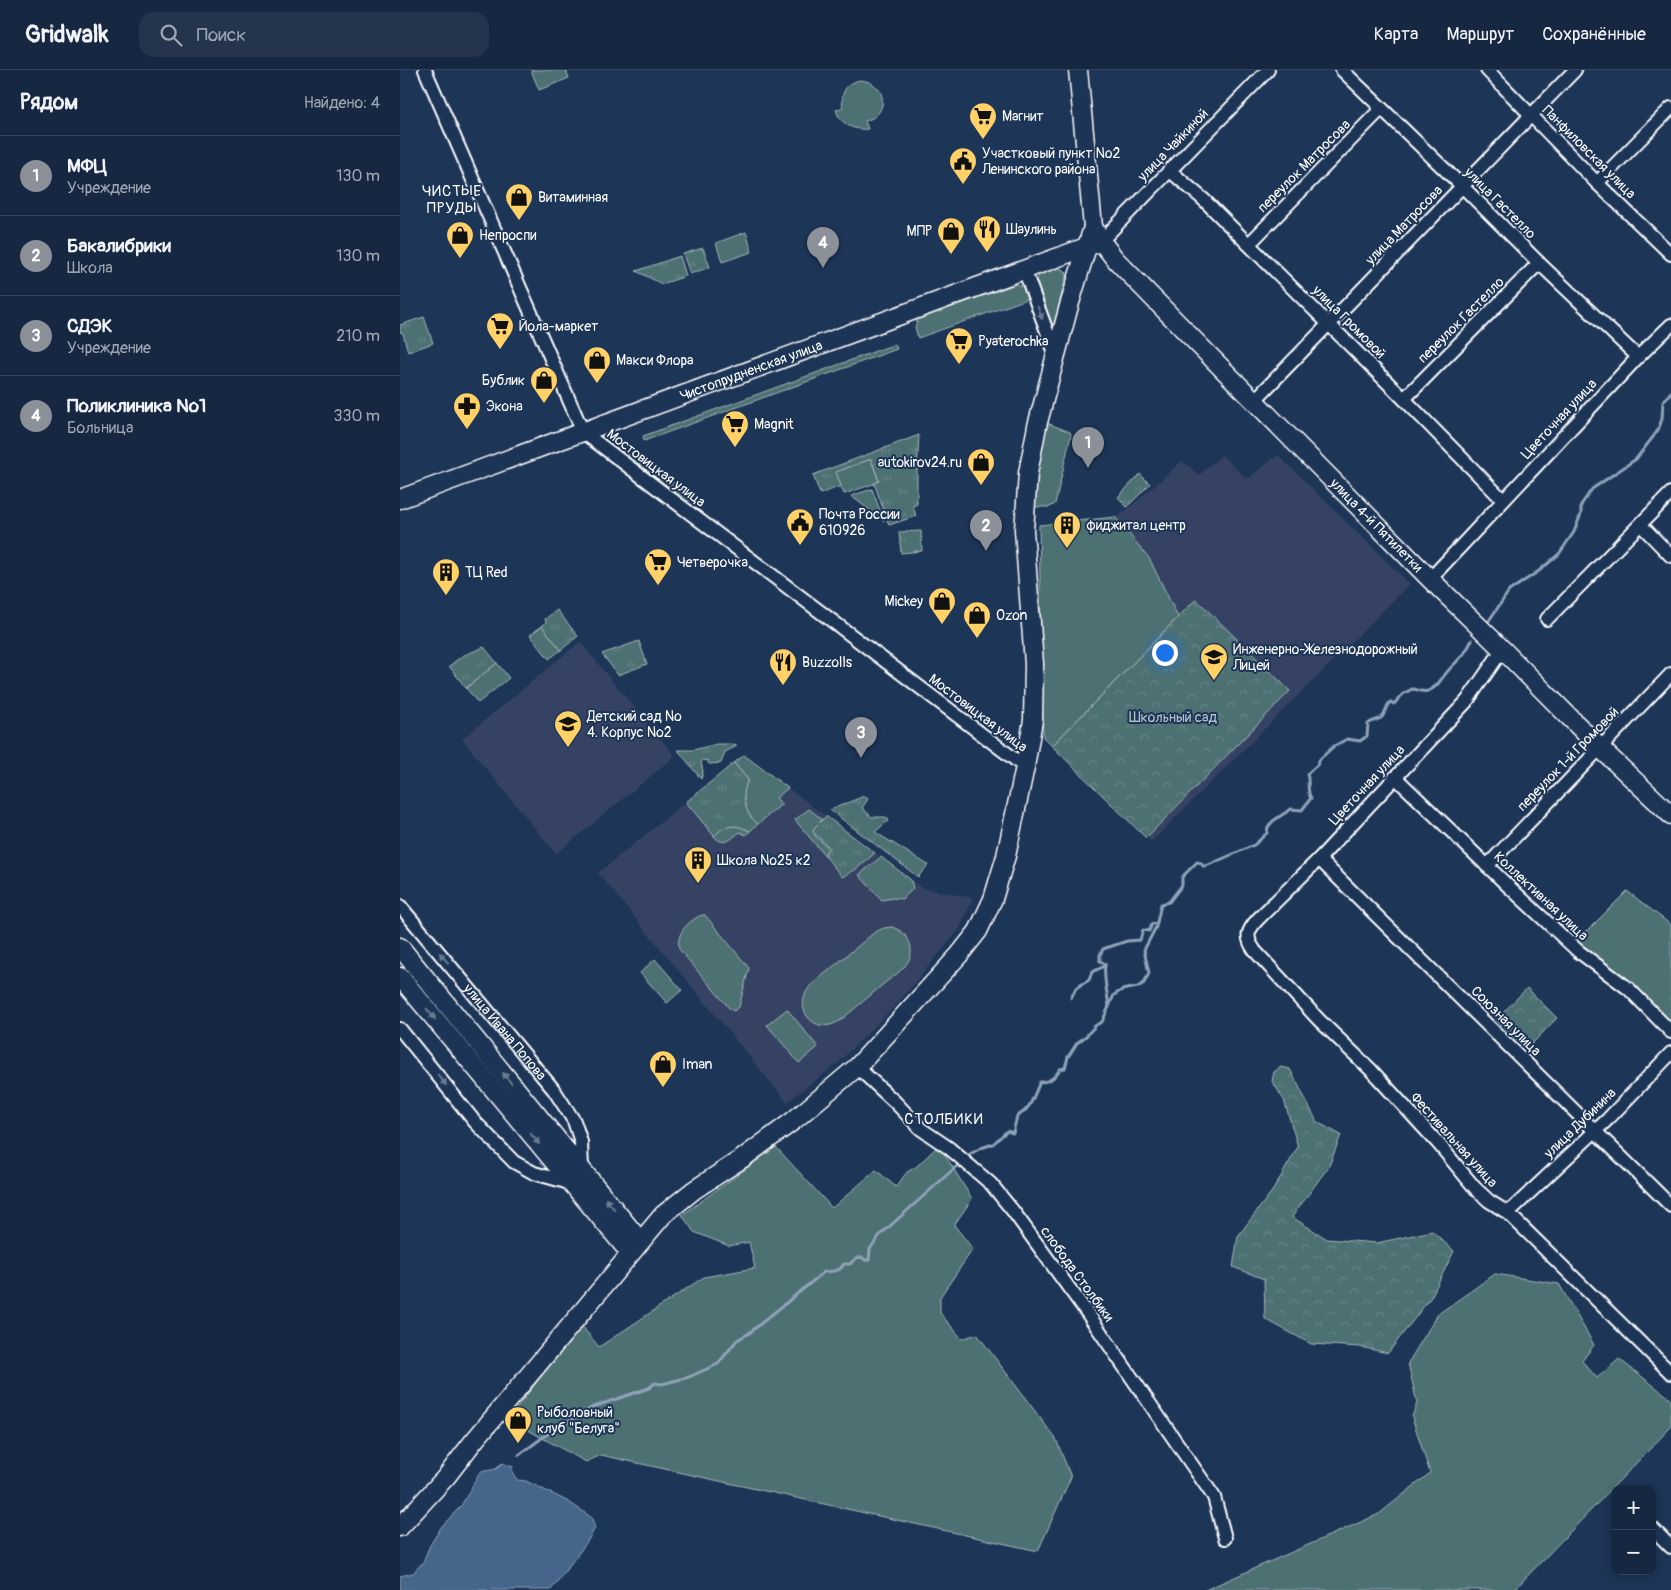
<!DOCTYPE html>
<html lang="ru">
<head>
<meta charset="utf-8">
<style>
  body { margin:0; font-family:Pangolin,sans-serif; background:#23344c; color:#f1f3f6 }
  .controls { position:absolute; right:15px; bottom:15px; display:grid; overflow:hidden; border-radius:10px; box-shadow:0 2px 12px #0003 }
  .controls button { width:45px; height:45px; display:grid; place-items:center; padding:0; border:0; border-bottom:1px solid #35445a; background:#162841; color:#f1f3f6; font:25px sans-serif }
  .you { position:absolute; left:764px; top:582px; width:18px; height:18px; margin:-12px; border:4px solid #fff; border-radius:50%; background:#1a73e8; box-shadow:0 0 0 8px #1a73e833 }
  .badge { display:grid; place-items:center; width:32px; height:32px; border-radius:50%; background:#8c9099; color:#fff; font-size:16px; font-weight:700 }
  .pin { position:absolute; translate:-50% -41px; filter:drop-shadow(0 1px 2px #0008) }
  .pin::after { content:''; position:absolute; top:26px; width:18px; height:15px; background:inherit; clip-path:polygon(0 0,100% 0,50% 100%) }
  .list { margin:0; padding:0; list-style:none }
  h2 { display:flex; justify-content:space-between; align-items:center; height:65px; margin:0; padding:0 20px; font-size:21px }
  h2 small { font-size:16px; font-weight:400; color:#9ea6b1 }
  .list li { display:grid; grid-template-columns:32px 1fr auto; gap:15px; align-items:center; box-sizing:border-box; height:80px; padding:0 20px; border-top:1px solid #35445a }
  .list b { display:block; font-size:19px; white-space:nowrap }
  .list p { margin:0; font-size:16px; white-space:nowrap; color:#9ea6b1 }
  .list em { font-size:16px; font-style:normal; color:#9ea6b1 }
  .icon { flex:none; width:28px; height:28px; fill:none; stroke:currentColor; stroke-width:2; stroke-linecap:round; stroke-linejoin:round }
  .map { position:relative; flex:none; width:1271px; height:1520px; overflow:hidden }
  header { display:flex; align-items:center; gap:30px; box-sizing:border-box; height:70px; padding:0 25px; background:#162841; border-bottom:1px solid #35445a }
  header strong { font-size:24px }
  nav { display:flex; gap:28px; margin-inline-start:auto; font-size:18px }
  .search { width:350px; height:45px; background:#23344c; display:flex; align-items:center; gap:12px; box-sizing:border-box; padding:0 18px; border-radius:15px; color:#9ea6b1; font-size:19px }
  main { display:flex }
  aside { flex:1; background:#162841 }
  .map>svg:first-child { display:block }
  .built { fill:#344364 }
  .green { fill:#4d7072; stroke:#a6b8b8 }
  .forest { fill:url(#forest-crowns); stroke:#a6b8b8 }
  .park { fill:url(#park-tufts); stroke:#a6b8b8 }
  .water { fill:#44668a; stroke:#8fa3b9 }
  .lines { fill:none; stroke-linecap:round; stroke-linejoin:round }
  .stream { stroke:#8fa3b9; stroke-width:3 }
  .street-casing { stroke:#fff; stroke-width:16 }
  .secondary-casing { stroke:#fff; stroke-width:21 }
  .street { stroke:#1d3557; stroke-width:12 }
  .secondary { stroke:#1d3557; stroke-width:18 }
  .oneway { fill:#6c7c92 }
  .labels { text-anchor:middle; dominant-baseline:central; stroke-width:4; stroke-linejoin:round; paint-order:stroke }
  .poi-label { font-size:14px; fill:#fff; stroke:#1d3557; text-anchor:start }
  .street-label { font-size:14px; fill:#fff; stroke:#1d3557 }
  .park-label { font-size:14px; fill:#b8c6c7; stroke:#1d3557 }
  .neighbourhood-label { font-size:15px; letter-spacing:1px; fill:#fff; stroke:#1d3557 }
</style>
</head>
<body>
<header>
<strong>Gridwalk</strong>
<div class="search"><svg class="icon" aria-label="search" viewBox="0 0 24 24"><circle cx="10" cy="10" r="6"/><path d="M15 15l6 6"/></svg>Поиск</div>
<nav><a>Карта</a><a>Маршрут</a><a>Сохранённые</a></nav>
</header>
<main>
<aside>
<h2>Рядом<small>Найдено: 4</small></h2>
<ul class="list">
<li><span class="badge">1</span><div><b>МФЦ</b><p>Учреждение</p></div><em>130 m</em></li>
<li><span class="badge">2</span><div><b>Бакалибрики</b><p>Школа</p></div><em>130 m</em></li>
<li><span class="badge">3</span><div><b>СДЭК</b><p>Учреждение</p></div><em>210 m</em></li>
<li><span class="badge">4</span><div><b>Поликлиника №1</b><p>Больница</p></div><em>330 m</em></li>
</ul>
</aside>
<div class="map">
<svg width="1271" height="1520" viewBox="0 0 1271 1520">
  <defs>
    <pattern id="forest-crowns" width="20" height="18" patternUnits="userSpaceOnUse" patternTransform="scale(1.25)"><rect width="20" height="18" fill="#4d7072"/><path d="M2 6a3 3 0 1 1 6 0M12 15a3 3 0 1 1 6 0" fill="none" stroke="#688587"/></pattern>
    <pattern id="park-tufts" width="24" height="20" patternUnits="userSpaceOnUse" patternTransform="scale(1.25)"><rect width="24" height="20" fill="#4d7072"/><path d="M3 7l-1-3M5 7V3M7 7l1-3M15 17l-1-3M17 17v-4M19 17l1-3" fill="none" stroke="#688587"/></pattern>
  </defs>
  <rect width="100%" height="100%" fill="#1d3557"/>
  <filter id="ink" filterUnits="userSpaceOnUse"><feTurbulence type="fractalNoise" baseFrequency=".02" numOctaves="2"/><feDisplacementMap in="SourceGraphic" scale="10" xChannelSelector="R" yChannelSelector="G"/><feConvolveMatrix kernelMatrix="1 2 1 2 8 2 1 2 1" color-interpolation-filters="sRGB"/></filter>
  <g filter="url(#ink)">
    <!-- built -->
    <g class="built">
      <polygon points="822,385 847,409 878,385 1010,514 751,772 652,676 749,488 715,447 720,446 782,391 799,405"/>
      <polygon points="180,572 275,686 156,784 62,669"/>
      <polygon points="344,685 522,818 573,828 559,860 496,935 437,994 387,1032 198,803"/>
    </g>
    <!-- green -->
    <g class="green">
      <polygon points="131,0 166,0 169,8 139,20"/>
      <path d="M460 10C487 12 491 44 465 51L468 59C454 61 440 54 436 40L443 37C440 23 446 13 460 10Z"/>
      <polygon points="346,162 352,182 322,192 316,173"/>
      <polygon points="659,198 664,200 667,203 653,258 636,212 638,206"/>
      <polygon points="616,214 623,217 627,229 518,268 515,257 518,249"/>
      <polygon points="495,274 497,279 244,371 243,366"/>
      <polygon points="647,353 670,362 671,365 655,434 650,437 635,437 633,436 636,407"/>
      <polygon points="217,377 231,379 293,428 292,430 286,431"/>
      <polygon points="471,389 479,412 444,424 435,402"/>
      <polygon points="715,447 749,488 778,547 652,676 643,667 639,455"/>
      <polygon points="142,556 161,580 149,589 130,565"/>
      <polygon points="97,593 109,608 78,633 66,618"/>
      <path d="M344 685 388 718 376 728 382 734 358 754C344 744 340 726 348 710L334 693Z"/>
      <polygon points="409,739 423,750 414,758 415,766 429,778 426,781 427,788 395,750"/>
      <path d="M336 755 350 761 346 765 340 762C330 770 323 777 314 766L320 759Z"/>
      <polygon points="481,787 511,810 513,819 502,829 493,828 482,830 459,805"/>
      <polygon points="1227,821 1271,855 1271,955 1174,869 1190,858"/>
      <path d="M302 845H305L349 898 339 937 334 941 330 939 279 879C276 863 288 851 302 845Z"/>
      <path d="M492 857C510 863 518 882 504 897 499 903 492 907 486 912 471 925 456 937 441 950 438 952 434 954 430 955 412 959 398 941 405 925 406 921 409 918 411 915L475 862 484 858Z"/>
      <polygon points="255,889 282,920 267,933 240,903"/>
      <polygon points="387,939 418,977 399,993 367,955"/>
      <polygon points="539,1075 572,1129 554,1155 573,1179 540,1227 540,1243 562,1269 577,1264 656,1369 671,1407 638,1481 201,1385 186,1392 108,1349 181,1255 199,1277 304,1207 355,1198 349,1172 329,1176 294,1162 282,1145 376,1077 432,1138 476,1100 496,1117 507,1102 516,1097"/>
      <polygon points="1095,1204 1159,1214 1194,1275 1182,1291 1197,1308 1219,1289 1271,1329 1271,1357 1114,1520 805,1520 979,1444 1030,1403 1012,1347 1017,1333 1008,1293 1038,1244"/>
    </g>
    <!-- forest -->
    <g class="forest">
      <polygon points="796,529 890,621 746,768 652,676"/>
      <polygon points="1127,918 1157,948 1126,980 1096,950"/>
      <polygon points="881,997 890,999 917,1052 941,1065 929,1096 892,1147 927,1169 977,1173 1032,1161 1054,1181 1031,1227 988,1283 960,1277 911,1274 865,1249 864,1209 833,1197 838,1166 873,1120 898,1077 884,1030 872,1011 874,1002"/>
    </g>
    <!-- park -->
    <g class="park">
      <polygon points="303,178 310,197 290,204 283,184"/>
      <polygon points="280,186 286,206 262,214 236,201"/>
      <polygon points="24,247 33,273 8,282 3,263 0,262 0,255"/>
      <polygon points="519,365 517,402 517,434 513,436 516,446 489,455 474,413 479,411 471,389 436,402 441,416 420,424 413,405"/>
      <polygon points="740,404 750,414 727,437 718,427"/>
      <polygon points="472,419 484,451 451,426"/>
      <polygon points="521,461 522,481 501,483 499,462"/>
      <polygon points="157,540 178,566 161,580 142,556 146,552 145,549"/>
      <polygon points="239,571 247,594 218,605 202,584"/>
      <polygon points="84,577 97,593 66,618 49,596 62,586"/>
      <polygon points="317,674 329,674 337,676 325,682 321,693 309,694 307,690 301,691 303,702 301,709 278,680 293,680"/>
      <path d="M334 693 348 710C340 726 345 744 358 754L350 761C336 754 325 754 314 766L286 732Z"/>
      <polygon points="464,726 468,729 462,738 472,747 485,747 489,750 475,762 528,795 518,807 430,740"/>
      <polygon points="426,746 475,783 455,800 442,807 427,788 425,783 429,777 413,762 414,758"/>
    </g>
    <!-- water -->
    <polygon class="water" points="102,1393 113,1397 112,1402 117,1410 126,1411 169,1432 191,1447 195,1458 187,1472 151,1520 0,1520 0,1506 13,1503 23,1492 30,1475 42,1456 61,1436 80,1402 96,1399"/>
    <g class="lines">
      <!-- stream -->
      <g class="stream">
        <polyline points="1088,552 1109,521 1139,501 1159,484 1174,462 1181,444 1181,435 1192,419 1236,389 1253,367 1258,360 1262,349 1263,332 1271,322"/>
        <path d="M705 896C703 906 708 926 709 937"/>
        <polyline points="671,928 676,918 689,910 692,902 705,896 705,894 700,891 700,885 703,879 727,871 740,870 743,860 749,861 752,854 757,853"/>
        <path d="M570 1084 581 1078 593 1074 607 1061 613 1063 617 1046C632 1039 633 1026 640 1012 650 1012 655 1007 660 999L665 998 668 987 677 973 686 966 696 955 702 952 714 925 722 920 738 917 744 913 749 903 744 880 756 857 761 834 769 832 782 815V807L797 792 801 793 803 796H806L854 775 867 763 868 757 873 751 891 739 902 740 911 728C906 722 910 712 907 704L917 695 920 689 934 676 947 669 960 671 967 666 968 654C972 650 978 651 982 647 986 642 986 636 990 632L994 634 1003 624 1012 619C1018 619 1022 623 1028 621 1037 618 1041 609 1047 602 1058 589 1064 587 1072 570"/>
        <polyline points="119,1385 146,1365 193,1337 249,1318 255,1313 262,1314 289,1307 318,1294 337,1270 348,1264 424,1202 434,1201 440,1199 444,1194 450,1194 456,1188 462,1187 465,1190 469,1190 470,1179 480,1165 557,1096"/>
      </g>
      <!-- street casing -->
      <g class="street-casing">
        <g id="street">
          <polyline points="25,0 183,362 625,697"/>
          <polyline points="942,0 1063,117 1139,193 1238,287"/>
          <polyline points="1087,0 1197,113 1271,184"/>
          <polyline points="769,100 803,129 1004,329 1103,430"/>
          <polyline points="1197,113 1271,38"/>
          <polyline points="701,171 868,0"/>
          <polyline points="849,174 981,39"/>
          <polyline points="624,199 656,286"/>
          <polyline points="1004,329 1139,193"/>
          <polyline points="854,331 1175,0"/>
          <polyline points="1241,455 1271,486"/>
          <polyline points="1030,509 1238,287 1271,255"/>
          <polyline points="1147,549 1271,423"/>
          <path d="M1104 581 1098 586 1067 631 919 789 858 849C847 861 845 867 855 881L919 950 970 999 1037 1072 1075 1118 1089 1131 1108 1143 1271 1303"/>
          <polyline points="995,707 1105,813 1178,881 1229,919 1271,962"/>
          <polyline points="919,789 1271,1136"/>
          <polyline points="1087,796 1271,604"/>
          <path id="s1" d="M0 836 154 1020 174 1051 181 1072 182 1100"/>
          <polyline points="0,959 75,1052 114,1092 134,1103 173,1114"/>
          <polyline points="457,997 495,1032 521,1059 549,1078 591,1114 613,1141 688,1244 814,1427 825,1468"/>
          <polyline points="1108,1143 1208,1049 1271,983"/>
          <polyline points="1252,1458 1271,1477"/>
        </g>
      </g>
      <!-- secondary casing -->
      <g class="secondary-casing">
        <g id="secondary">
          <path id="s2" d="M693 157 701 171 715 189 795 271 1030 509 1104 581 1199 677 1271 745"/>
          <path id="s3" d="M0 429 694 174"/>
          <polyline points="0,877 240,1171"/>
          <polyline points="0,907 230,1183"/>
          <polyline points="0,1457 46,1407 73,1372 263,1145 294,1120 343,1088 393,1051 457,997 559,885 578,861 593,829 606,786 625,697 633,650 634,594 624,460 628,403 637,356 669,236 693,157 678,0"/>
        </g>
      </g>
      <!-- street -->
      <use href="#street" class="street"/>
      <!-- secondary -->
      <use href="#secondary" class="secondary"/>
    </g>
    <!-- one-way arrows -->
    <defs><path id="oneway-solid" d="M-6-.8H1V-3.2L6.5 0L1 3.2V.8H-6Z" transform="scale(1.25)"/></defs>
    <g class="oneway">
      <use href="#oneway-solid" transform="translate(640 243) rotate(70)"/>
      <use href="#oneway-solid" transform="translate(44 888) rotate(-130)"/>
      <use href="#oneway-solid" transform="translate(31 944) rotate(50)"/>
      <use href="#oneway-solid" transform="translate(107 1008) rotate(-129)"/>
      <use href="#oneway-solid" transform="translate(42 1010) rotate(51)"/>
      <use href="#oneway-solid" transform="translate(135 1069) rotate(50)"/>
      <use href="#oneway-solid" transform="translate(210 1134) rotate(-129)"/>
    </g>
  </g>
  <!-- icons -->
  <defs>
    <g id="supermarket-pin" transform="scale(1.4375)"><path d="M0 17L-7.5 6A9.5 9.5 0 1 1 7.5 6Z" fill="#ffd166" stroke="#1d3557"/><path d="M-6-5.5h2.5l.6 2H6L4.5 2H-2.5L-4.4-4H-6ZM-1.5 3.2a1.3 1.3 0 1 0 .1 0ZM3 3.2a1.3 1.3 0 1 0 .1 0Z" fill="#111"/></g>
    <g id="civic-pin" transform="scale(1.4375)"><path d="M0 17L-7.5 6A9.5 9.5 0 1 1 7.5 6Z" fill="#ffd166" stroke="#1d3557"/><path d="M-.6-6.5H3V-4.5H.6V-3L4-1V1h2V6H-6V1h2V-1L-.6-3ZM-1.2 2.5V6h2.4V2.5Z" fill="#111"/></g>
    <g id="shop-pin" transform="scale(1.4375)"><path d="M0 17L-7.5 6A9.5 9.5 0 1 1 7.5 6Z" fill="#ffd166" stroke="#1d3557"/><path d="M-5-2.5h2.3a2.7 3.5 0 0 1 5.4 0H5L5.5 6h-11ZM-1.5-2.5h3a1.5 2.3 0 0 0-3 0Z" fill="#111"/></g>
    <g id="restaurant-pin" transform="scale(1.4375)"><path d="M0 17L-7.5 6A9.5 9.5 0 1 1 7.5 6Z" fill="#ffd166" stroke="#1d3557"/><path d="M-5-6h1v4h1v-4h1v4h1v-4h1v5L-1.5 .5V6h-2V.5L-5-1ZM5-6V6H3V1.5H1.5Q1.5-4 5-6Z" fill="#111"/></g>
    <g id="pharmacy-pin" transform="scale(1.4375)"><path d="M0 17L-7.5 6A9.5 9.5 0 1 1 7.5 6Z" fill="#ffd166" stroke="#1d3557"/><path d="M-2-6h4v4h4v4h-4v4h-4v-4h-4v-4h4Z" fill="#111"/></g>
    <g id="building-pin" transform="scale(1.4375)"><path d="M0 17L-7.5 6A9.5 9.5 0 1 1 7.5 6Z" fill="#ffd166" stroke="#1d3557"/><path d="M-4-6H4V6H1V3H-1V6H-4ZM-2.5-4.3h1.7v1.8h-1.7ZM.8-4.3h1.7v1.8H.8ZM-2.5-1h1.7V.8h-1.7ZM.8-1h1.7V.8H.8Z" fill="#111"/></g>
    <g id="school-pin" transform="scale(1.4375)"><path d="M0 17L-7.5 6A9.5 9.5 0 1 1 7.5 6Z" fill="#ffd166" stroke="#1d3557"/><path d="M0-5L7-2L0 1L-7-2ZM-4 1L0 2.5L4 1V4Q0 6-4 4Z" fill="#111"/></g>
  </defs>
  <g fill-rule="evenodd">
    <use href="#supermarket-pin" x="583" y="46"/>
    <use href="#civic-pin" x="563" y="91"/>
    <use href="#shop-pin" x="119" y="127"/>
    <use href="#restaurant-pin" x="587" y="159"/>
    <use href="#shop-pin" x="551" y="161"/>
    <use href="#shop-pin" x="60" y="165"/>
    <use href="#supermarket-pin" x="100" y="256"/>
    <use href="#supermarket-pin" x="559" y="271"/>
    <use href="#shop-pin" x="197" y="290"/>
    <use href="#shop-pin" x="144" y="310"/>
    <use href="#pharmacy-pin" x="67" y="336"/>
    <use href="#supermarket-pin" x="335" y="354"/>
    <use href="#shop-pin" x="581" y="392"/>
    <use href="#civic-pin" x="400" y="452"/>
    <use href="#building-pin" x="667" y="455"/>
    <use href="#supermarket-pin" x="258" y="492"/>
    <use href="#building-pin" x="46" y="502"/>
    <use href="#shop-pin" x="542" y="531"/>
    <use href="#shop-pin" x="577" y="545"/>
    <use href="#school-pin" x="814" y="587"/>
    <use href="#restaurant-pin" x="383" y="592"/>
    <use href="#school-pin" x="168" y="654"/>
    <use href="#building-pin" x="298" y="790"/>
    <use href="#shop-pin" x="263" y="994"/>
    <use href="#shop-pin" x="118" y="1350"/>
  </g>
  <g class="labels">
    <!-- poi labels -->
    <g class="poi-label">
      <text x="602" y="46">Магнит</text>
      <text x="582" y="83">Участковый пункт №2<tspan x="582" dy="16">Ленинского района</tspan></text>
      <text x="138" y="127">Витаминная</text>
      <text x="606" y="159">Шаулинь</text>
      <text x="532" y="161" text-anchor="end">МПР</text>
      <text x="79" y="165">Непроспи</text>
      <text x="119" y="256">Йола-маркет</text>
      <text x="578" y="271">Pyaterochka</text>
      <text x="216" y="290">Макси Флора</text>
      <text x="125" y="310" text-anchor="end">Бублик</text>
      <text x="86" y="336">Экона</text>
      <text x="354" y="354">Magnit</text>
      <text x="562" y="392" text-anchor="end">autokirov24.ru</text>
      <text x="419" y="444">Почта России<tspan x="419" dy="16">610926</tspan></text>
      <text x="686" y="455">фиджитал центр</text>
      <text x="277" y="492">Четверочка</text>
      <text x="65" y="502">ТЦ Red</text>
      <text x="523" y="531" text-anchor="end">Mickey</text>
      <text x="596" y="545">Ozon</text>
      <text x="833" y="579">Инженерно-Железнодорожный<tspan x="833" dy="16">Лицей</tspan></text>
      <text x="402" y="592">Buzzolls</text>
      <text x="187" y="646">Детский сад №<tspan x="187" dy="16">4. Корпус №2</tspan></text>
      <text x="317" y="790">Школа №25 к2</text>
      <text x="282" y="994">Iman</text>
      <text x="137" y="1342">Рыболовный<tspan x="137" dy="16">клуб "Белуга"</tspan></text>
    </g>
    <!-- street labels -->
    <g class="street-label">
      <text transform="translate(773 75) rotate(-46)">улица Чайкиной</text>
      <text transform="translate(1189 82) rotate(45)">Панфиловская улица</text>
      <text transform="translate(904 96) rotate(-45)">переулок Матросова</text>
      <text transform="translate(1100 133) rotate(45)">улица Гастелло</text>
      <text transform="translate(1004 155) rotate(-46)">улица Матросова</text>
      <text transform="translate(1061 250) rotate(-45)">переулок Гастелло</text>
      <text transform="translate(949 252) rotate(45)">улица Громовой</text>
      <text stroke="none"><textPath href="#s3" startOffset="374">Чистопрудненская улица</textPath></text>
      <text transform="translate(1159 349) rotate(-47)">Цветочная улица</text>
      <text transform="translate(256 398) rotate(37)">Мостовицкая улица</text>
      <text stroke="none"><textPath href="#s2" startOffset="412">улица 4-й Пятилетки</textPath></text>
      <text transform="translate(578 643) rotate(37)">Мостовицкая улица</text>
      <text transform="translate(1168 689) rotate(-46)">переулок 1-й Громовой</text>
      <text transform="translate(967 715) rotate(-47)">Цветочная улица</text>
      <text transform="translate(1141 826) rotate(43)">Коллективная улица</text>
      <text transform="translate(1106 951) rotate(45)">Союзная улица</text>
      <text stroke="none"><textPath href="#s1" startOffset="164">улица Ивана Попова</textPath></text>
      <text transform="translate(1180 1053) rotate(-44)">улица Дубинина</text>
      <text transform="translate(1054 1070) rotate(48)">Фестивальная улица</text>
      <text transform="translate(677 1204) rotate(54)">слобода Столбики</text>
    </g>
    <!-- park labels -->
    <g class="park-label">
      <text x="773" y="647">Школьный сад</text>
    </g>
    <!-- neighbourhood labels -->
    <g class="neighbourhood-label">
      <text x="52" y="121">ЧИСТЫЕ<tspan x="52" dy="17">ПРУДЫ</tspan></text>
      <text x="544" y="1049">СТОЛБИКИ</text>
    </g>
  </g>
</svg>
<div class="controls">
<button>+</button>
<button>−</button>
</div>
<div class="you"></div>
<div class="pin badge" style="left:688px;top:398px">1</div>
<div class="pin badge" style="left:586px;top:481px">2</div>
<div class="pin badge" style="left:461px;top:688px">3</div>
<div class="pin badge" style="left:423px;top:198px">4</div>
</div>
</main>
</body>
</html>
